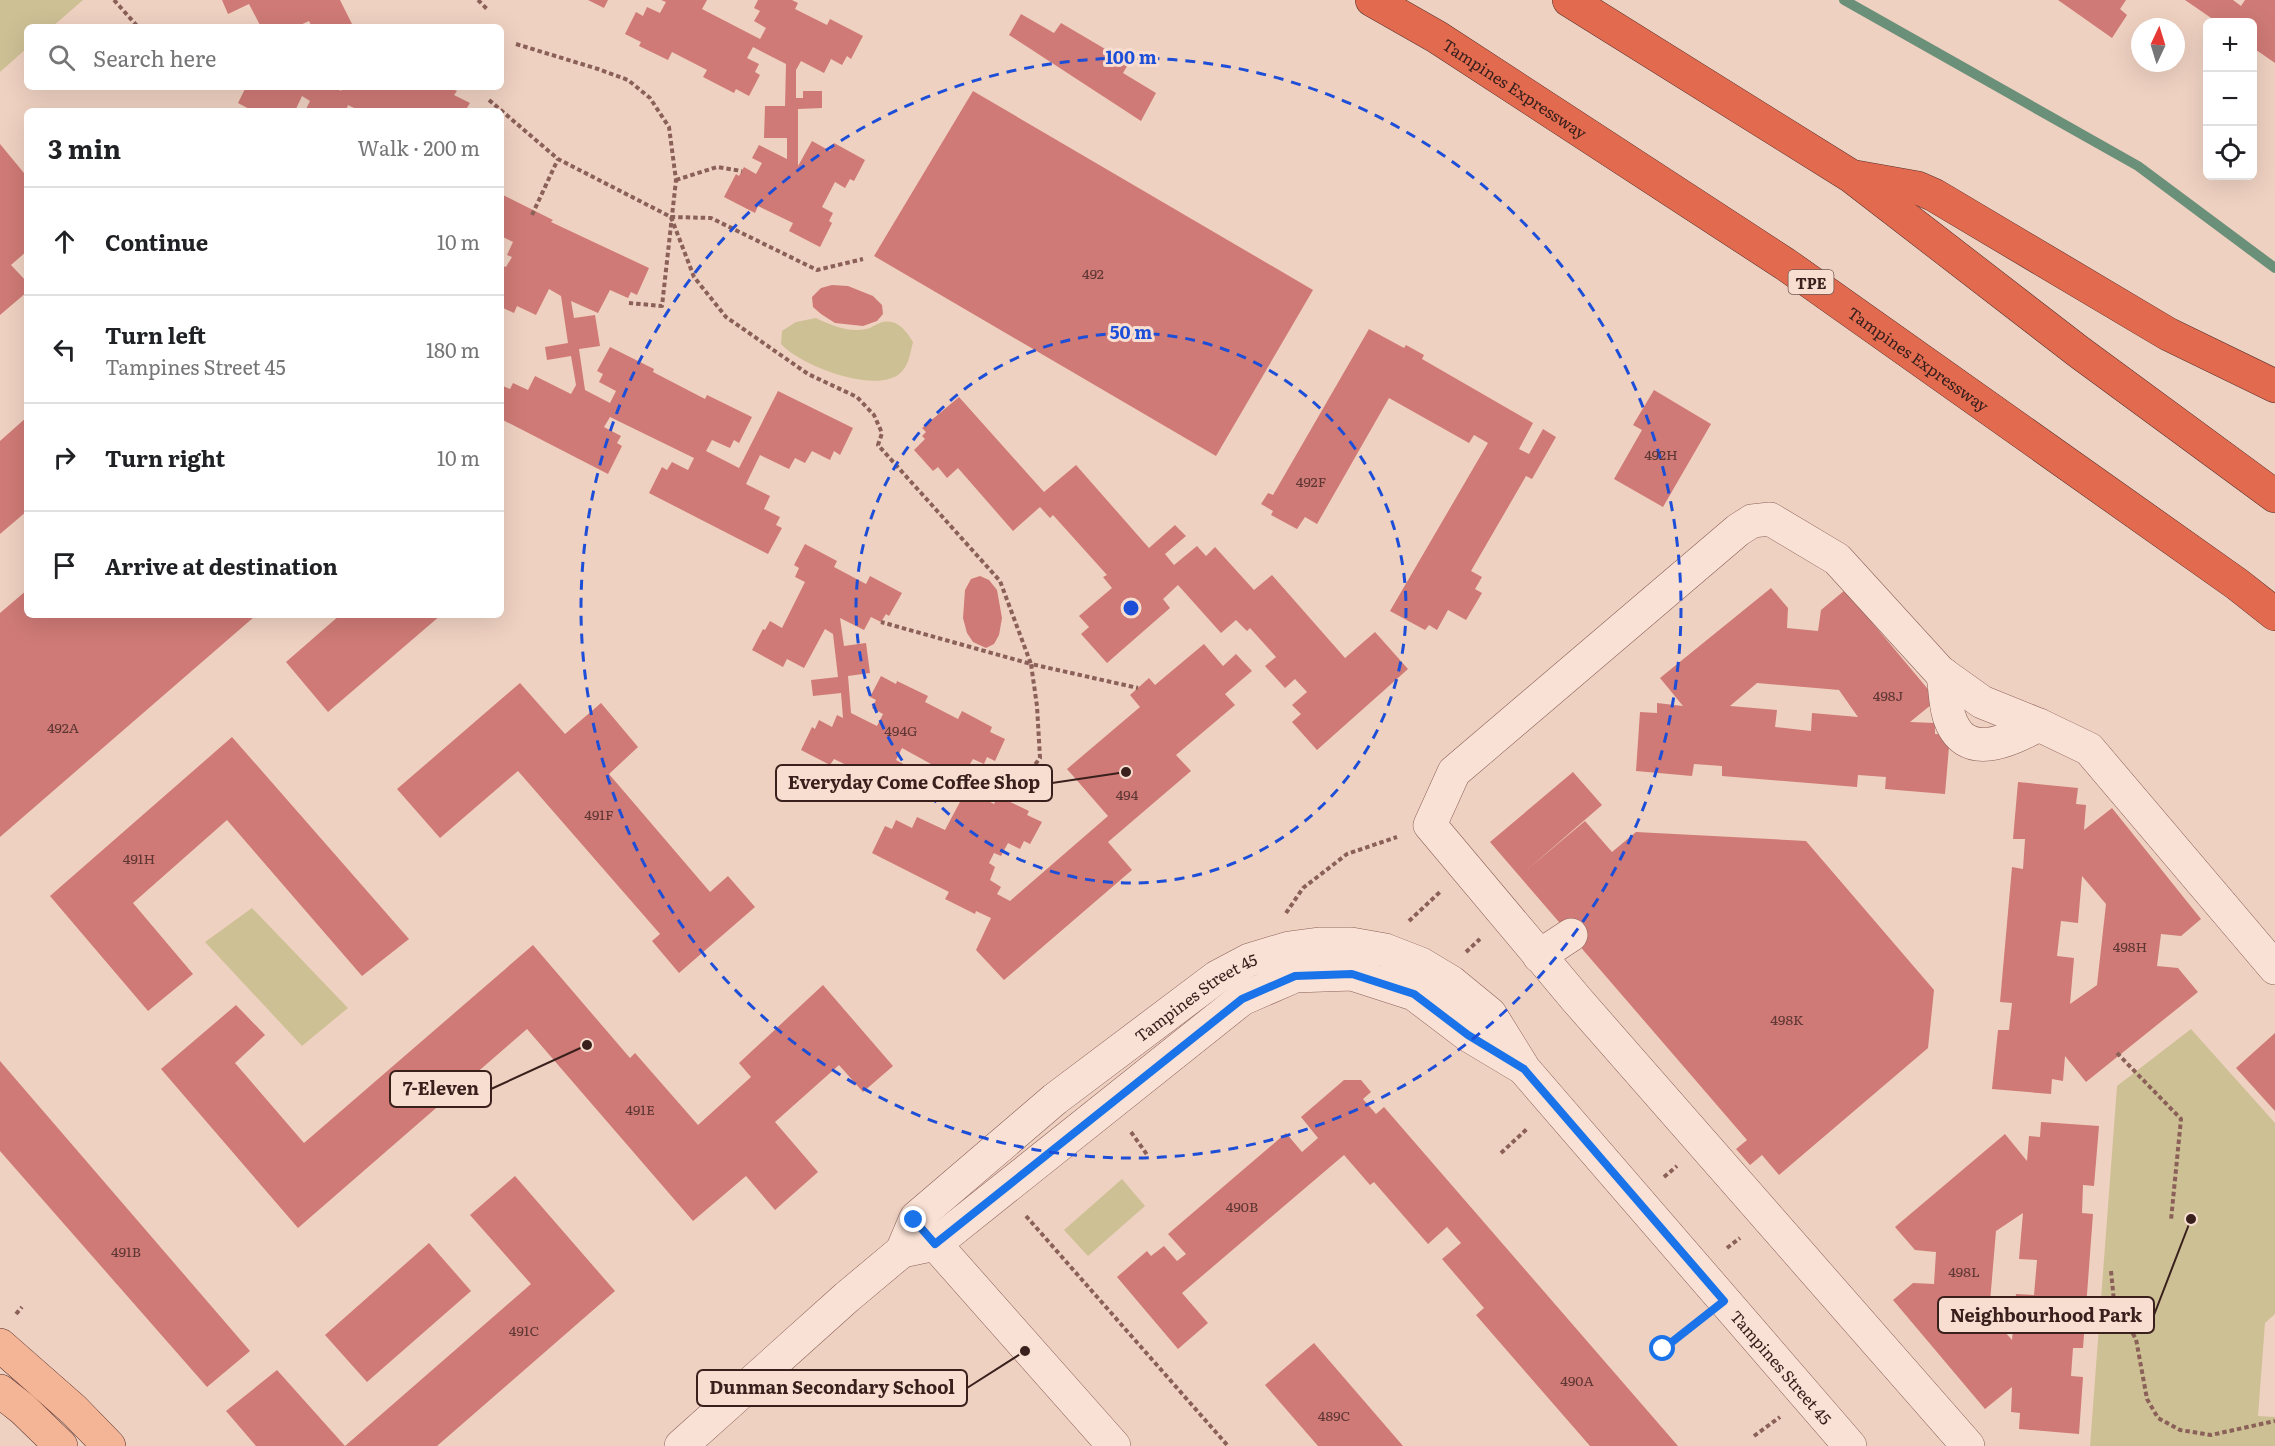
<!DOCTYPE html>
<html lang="en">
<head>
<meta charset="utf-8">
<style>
  body { margin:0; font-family:Literata,serif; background:#f6f6f6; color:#202124 }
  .controls { position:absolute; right:18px; top:18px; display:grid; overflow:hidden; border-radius:9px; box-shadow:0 6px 24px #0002 }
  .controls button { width:54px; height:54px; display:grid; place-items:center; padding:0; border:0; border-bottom:2px solid #e0e0e0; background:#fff; color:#202124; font:30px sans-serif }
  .compass { position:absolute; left:2131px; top:18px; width:54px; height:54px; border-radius:50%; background:#fff; box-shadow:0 6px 24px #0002; rotate:4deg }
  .stop { position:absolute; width:18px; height:18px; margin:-14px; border:4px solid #1a73e8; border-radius:50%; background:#fff }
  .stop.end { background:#1a73e8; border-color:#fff; box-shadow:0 2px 6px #0008 }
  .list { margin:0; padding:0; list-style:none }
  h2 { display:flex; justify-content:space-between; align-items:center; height:78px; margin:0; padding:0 24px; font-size:26px }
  h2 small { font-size:20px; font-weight:400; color:#757577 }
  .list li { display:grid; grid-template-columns:39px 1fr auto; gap:18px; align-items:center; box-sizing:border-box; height:108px; padding:0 24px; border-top:2px solid #e0e0e0 }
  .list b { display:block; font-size:22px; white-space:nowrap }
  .list p { margin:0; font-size:20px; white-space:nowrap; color:#757577 }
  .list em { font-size:20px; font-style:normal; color:#757577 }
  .icon { flex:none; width:33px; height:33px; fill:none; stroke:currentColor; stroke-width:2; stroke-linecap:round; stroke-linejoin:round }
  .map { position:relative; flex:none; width:2275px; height:1446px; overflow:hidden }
  .search { position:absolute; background:#fff; box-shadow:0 6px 24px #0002; left:24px; top:24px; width:480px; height:66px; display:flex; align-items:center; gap:15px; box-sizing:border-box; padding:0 21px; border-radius:9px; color:#757577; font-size:22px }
  .panel { position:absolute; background:#fff; box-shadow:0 6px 24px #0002; left:24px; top:108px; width:480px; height:510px; border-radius:9px }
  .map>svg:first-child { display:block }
  .green { fill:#cec095 }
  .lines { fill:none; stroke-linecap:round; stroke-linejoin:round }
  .stream { stroke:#6b9079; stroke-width:10 }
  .building { fill:#cf7a76; fill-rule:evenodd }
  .minor-casing { stroke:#8a6058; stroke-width:34 }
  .major-casing { stroke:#57312d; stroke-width:34 }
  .highway-casing { stroke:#57312d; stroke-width:34 }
  .path { stroke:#8a6058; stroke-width:4; stroke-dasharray:4.5 3; stroke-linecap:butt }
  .minor { stroke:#fae1d5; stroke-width:33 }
  .major { stroke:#f4b597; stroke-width:33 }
  .highway { stroke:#e26b4f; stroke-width:33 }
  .route { stroke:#1a73e8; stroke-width:8 }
  .ring { fill:none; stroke:#1d4ed8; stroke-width:3; stroke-dasharray:10 8 }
  .labels { text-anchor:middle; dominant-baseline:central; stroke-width:6; stroke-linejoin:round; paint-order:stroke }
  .number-label { font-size:14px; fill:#5e3633 }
  .shield { fill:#f7ded1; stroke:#725953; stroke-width:1.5 }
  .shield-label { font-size:15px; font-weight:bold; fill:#39201d }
  .street-label { font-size:16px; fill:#39201d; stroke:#f7ded1 }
  .centre { fill:#1d4ed8; stroke:#f7ded1; stroke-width:3 }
  .ring-label { font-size:18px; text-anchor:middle; font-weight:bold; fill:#1d4ed8; stroke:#f7ded1; stroke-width:6; stroke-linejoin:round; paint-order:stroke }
  .leader { fill:none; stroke:#39201d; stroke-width:2 }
  .callout-dot { fill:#39201d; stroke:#f7ded1; stroke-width:2 }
  .callout { fill:#f7ded1; stroke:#39201d; stroke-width:2 }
  .callout-label { font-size:18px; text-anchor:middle; font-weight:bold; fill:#39201d }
</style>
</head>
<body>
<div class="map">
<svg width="2275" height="1446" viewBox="0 0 2275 1446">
  <rect width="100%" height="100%" fill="#efd1c1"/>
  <!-- green -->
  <g class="green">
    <polygon points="0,0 83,0 52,27 27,27 27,48 0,72"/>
    <path d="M816 318C830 325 850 333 866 329 872 328 877 323 883 322 898 319 906 331 913 342 910 354 909 367 898 375 871 393 800 365 781 344L782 331 796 322Z"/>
    <polygon points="252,908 348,1008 302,1046 205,942"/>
    <polygon points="2191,1029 2275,1123 2275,1314 2265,1323 2258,1416 2275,1417 2275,1446 2090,1446 2117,1086"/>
    <polygon points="1122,1179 1145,1206 1088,1256 1064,1230"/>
  </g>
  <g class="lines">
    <!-- stream -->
    <polyline class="stream" points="1844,0 2138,166 2275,268"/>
  </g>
  <!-- building -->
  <g class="building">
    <polygon points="222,0 340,0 353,26 312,27 309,21 296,27 261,27 249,4 228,14"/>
    <polygon points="588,0 608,0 604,8"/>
    <polygon points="661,0 707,0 702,9 760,39 766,28 754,21 760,11 754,8 758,0 792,0 798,3 795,9 827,25 830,19 863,36 851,59 847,56 842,65 831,59 824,73 801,61 796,70 796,98 803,98 803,91 822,91 822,108 798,109 798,166 812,141 830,151 834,143 865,160 854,181 850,179 845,188 835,182 822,207 833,213 829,221 832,223 820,247 789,231 793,223 758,206 755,213 724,197 736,174 739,176 744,167 756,174 762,163 752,158 759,145 787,159 787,138 764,138 765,106 785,106 786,64 753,47 747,58 759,64 755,72 760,75 749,96 736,89 734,93 703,77 707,70 672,52 668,60 639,46 641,42 625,34 636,12 643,16 647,7 660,13 666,2"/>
    <polygon points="2058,0 2126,0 2120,9 2127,15 2112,38"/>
    <polygon points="2185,0 2233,0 2241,6 2245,0 2275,0 2275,63 2252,47 2252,22 2217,22"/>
    <polygon points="1021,14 1054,33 1061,23 1129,63 1123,73 1156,93 1141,121 1009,35"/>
    <polygon points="246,87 334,87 341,91 343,87 448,87 457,91 454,95 470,103 465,111 360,111 348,105 346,111 305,111 310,101 302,96 295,111 253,111 238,103"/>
    <polygon points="973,91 1313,290 1216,456 874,256"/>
    <polygon points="0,144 24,173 27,170 27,251 11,265 27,282 27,292 0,315"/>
    <polygon points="501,194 553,220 551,222 649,268 637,295 631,292 628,298 610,290 598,313 571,301 574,318 595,315 600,346 579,349 585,390 610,403 616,391 599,382 603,374 597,371 610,347 654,369 653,372 705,399 707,395 752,417 739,443 734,440 730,448 712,440 706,451 739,468 778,391 853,428 840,455 834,451 830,460 812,451 805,463 795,458 789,469 760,455 746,484 770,496 764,509 780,517 776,525 782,528 768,554 649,493 662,467 667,470 672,462 688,470 694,458 610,417 604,427 621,436 617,443 622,446 608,474 501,419 501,390 503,386 510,389 513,383 528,390 535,376 571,394 576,385 571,356 547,360 545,347 568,343 561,296 549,289 536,315 517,306 514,313 501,307 501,265 506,267 512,257 507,255 513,242 501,236"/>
    <polygon points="832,285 848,286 873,296 882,305 883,314 877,321 863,326 835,323 821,314 813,307 812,297 821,288"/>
    <polygon points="1369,329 1404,348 1406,345 1424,355 1422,359 1533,423 1519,449 1529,454 1543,429 1556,437 1532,479 1526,476 1522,483 1471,571 1482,577 1475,589 1482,593 1466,620 1448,610 1437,630 1429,625 1425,630 1390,611 1488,443 1474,435 1469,443 1389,398 1317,524 1305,517 1297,529 1271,515 1273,511 1261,504 1268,493 1273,495"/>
    <polygon points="1654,390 1711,424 1663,507 1614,479 1642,430 1633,425"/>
    <polygon points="959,397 1044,492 1076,465 1149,548 1175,525 1186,536 1165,554 1174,565 1197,546 1206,556 1215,547 1254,590 1272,575 1345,658 1375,632 1408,669 1317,750 1292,722 1301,714 1292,705 1307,692 1295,679 1285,688 1265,666 1276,657 1250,628 1247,631 1236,620 1221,633 1178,585 1163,599 1170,608 1107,663 1081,634 1089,627 1079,616 1112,588 1103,577 1107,575 1053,515 1050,518 1040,507 1013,531 958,468 947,478 938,467 933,471 914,450 925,439 922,436 926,432 922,428"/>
    <polygon points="27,417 27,511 0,534 0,441"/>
    <polygon points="805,544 837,561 834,567 866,584 870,576 902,593 889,616 886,614 881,622 871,617 864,630 840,618 844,646 866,643 870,673 848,676 851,713 877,726 883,714 872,708 876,700 870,697 881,676 896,684 897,681 928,696 925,702 958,719 962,711 992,727 990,732 1005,739 995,761 987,757 984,764 973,759 965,772 984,782 977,795 994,804 998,796 1029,811 1027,815 1042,822 1030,844 1024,841 1020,849 1008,843 1001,856 994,853 989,863 995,867 990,880 1001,887 997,894 1010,901 1108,816 1067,769 1140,707 1130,695 1149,678 1155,685 1204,644 1223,666 1236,654 1252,671 1225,694 1235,705 1176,755 1191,771 1108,842 1132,870 1004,980 976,950 991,918 976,911 975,914 945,899 949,892 872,853 885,826 892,829 896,820 912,828 917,817 945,830 969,785 902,748 896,760 907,766 903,774 907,776 895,799 865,784 869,776 834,759 830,765 801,750 812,727 815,729 819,720 832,727 837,715 843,718 841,693 813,696 811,680 838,677 833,634 825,629 804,668 787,659 783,667 752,650 763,629 765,630 770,621 782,628 805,582 795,577 799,568 794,565"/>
    <polygon points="980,576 989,580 997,590 1002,618 999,635 994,644 986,648 973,642 967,633 963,618 965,590 971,579"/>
    <path d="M1771 588 1788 608 1787 628 1818 631 1821 610 1845 590 1937 700 1910 722 1935 723V734L1950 735 1945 794 1885 789 1886 777 1858 775 1857 787 1722 776V766L1694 764 1692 776 1636 771 1640 712 1657 713V703L1683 706 1660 678ZM1757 683 1839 690 1858 717 1812 713 1811 731 1775 727 1777 710 1730 706Z"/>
    <polygon points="27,590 27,615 252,615 254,617 0,837 0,613"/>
    <polygon points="340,615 441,615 328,712 286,662"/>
    <polygon points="520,683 565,734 601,703 638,747 609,774 710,892 728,876 755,907 679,973 652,941 660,934 518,771 440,838 397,789"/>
    <polygon points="232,737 409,939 362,976 227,820 133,903 193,974 148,1011 50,896"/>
    <polygon points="1573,772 1602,805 1528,869 1585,821 1612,852 1636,832 1806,841 1934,990 1928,1048 1779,1175 1762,1155 1750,1165 1736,1149 1747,1140 1490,842"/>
    <path d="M2018 782 2078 788 2076 804 2086 805 2084 830 2112 808 2201 919 2181 936 2161 934 2157 966 2178 968 2198 992 2086 1082 2065 1056 2063 1081 2052 1079 2051 1094 1992 1089 1998 1030H2009L2012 1003 2000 1002 2012 867 2023 869 2025 839H2013ZM2082 876 2106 904 2097 985 2070 1004 2074 958 2057 956 2061 921 2078 923Z"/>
    <polygon points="533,945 630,1058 635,1053 698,1125 751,1077 739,1063 823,985 893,1066 863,1092 839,1065 775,1122 818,1172 775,1210 746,1176 693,1221 527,1029 298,1228 161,1069 236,1005 265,1035 235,1063 304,1143"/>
    <polygon points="2275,1033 2275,1111 2236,1068"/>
    <polygon points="0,1061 250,1351 207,1387 0,1151"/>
    <polygon points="1344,1080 1361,1080 1371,1092 1363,1099 1376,1114 1384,1107 1678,1446 1590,1446 1476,1315 1484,1308 1442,1259 1461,1243 1447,1227 1428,1244 1374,1182 1370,1185 1344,1155 1182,1293 1208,1323 1178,1349 1117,1277 1147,1251 1151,1256 1164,1246 1177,1261 1186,1254 1168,1234 1286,1133 1302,1152 1318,1138 1301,1117"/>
    <path d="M2041 1122 2099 1126 2094 1186 2083 1185 2082 1213 2093 1214 2083 1348H2073L2071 1376 2083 1377 2079 1434 2019 1429 2020 1413 2011 1412 2012 1387 1985 1409 1893 1300 1913 1283 1934 1284 1936 1252 1915 1250 1895 1227 2005 1134 2027 1161 2029 1136 2040 1137ZM2023 1213 2019 1259 2037 1260 2034 1295 2016 1294 2012 1340 1989 1314 1996 1231Z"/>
    <polygon points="515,1176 615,1291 437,1446 256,1446 226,1411 277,1370 345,1446 531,1284 470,1215"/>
    <polygon points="429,1243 471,1291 367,1382 325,1335"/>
    <polygon points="1314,1343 1403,1446 1318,1446 1265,1385"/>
  </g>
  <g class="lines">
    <!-- minor casing -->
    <g class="minor-casing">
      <g id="minor">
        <path d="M1943 674C1945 687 1945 703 1949 716 1964 764 2010 740 2039 725"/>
        <polyline points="1539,956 1571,935"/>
        <polyline points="921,1228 1114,1446"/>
        <path id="s1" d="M902 1251 916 1218 1055 1099 1217 977 1249 960 1289 948 1319 944H1351L1385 950 1421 964 1451 982 1490 1014 1524 1069 1850 1446"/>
        <polyline points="681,1446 847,1297 902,1251 935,1244 1242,999 1295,976 1352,974 1414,994 1468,1035 1518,1065"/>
        <polyline points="1968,1446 1577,1000 1430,825 1454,772 1738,530 1752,521 1770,519 1837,559 1940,672 1982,702 2039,725 2089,749 2275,968"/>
      </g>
    </g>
    <!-- major casing -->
    <g class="major-casing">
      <g id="major">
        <polyline points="0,1345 74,1410 109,1446"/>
        <polyline points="0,1391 23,1409 61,1446"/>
      </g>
    </g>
    <!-- highway casing -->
    <g class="highway-casing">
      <g id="highway">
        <path id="s2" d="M1372 0 1437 37 1785 264 2237 584 2275 614"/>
        <polyline points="1569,0 1851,176 2079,352 2275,496"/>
        <polyline points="1856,177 1918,188 1934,195 2168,334 2275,386"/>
      </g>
    </g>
    <!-- path -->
    <g class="path">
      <polyline points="114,0 138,27"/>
      <polyline points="478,0 487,9"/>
      <polyline points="516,44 598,69 628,80 650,98 669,127 676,180 662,306 629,303"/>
      <polyline points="489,100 558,159 671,217 711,218 817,270 863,259"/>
      <polyline points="676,180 717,167 742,171"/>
      <polyline points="532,215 558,159"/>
      <polyline points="671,217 694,277 726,317 808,374 857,397 874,415 882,433 878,445 1000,581 1031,664 881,622"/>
      <polyline points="1008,800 1040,758 1037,706 1031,664 1138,688"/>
      <polyline points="1286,913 1303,888 1347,854 1397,837"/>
      <polyline points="1409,921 1441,891"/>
      <polyline points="1466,952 1480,939"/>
      <polyline points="2117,1053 2181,1119 2171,1220"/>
      <polyline points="1131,1132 1148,1156"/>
      <polyline points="1501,1153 1528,1128"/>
      <polyline points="1664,1177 1677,1166"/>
      <polyline points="1026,1216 1228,1446"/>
      <polyline points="1727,1248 1740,1238"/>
      <polyline points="2111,1271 2114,1301 2136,1339 2147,1399 2158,1418 2180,1430 2211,1435 2275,1421"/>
      <polyline points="16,1314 22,1307"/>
      <polyline points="1663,1349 1698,1322"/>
      <polyline points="1754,1436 1780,1417"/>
    </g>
    <!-- minor -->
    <use href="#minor" class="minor"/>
    <!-- major -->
    <use href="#major" class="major"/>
    <!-- highway -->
    <use href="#highway" class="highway"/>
  </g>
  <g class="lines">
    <!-- route -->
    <polyline class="route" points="914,1220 935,1244 1242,999 1295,976 1352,974 1414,994 1468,1035 1524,1069 1724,1301 1663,1349"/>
  </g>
  <!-- distance rings -->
  <g class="ring">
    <circle cx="1131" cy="608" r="275"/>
    <circle cx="1131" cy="608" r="550"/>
  </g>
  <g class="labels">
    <!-- number labels -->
    <g class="number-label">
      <text x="1093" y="273">492</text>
      <text x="1661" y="454">492H</text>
      <text x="1311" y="481">492F</text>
      <text x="1888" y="695">498J</text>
      <text x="63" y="727">492A</text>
      <text x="901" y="730">494G</text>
      <text x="1127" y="794">494</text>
      <text x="599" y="814">491F</text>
      <text x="139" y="858">491H</text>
      <text x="2130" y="946">498H</text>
      <text x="1787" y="1019">498K</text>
      <text x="640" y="1109">491E</text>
      <text x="1242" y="1206">490B</text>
      <text x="126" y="1251">491B</text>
      <text x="1964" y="1271">498L</text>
      <text x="524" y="1330">491C</text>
      <text x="1577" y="1380">490A</text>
      <text x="1334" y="1415">489C</text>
    </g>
    <!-- shield labels -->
    <rect class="shield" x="1788.5" y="270" width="45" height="24" rx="4.5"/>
    <g class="shield-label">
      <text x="1811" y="282">TPE</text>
    </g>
    <!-- street labels -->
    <g class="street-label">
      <text stroke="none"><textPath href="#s2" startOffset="168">Tampines Expressway</textPath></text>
      <text stroke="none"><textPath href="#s2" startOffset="654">Tampines Expressway</textPath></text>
      <text stroke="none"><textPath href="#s1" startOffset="393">Tampines Street 45</textPath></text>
      <text stroke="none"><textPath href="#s1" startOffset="1179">Tampines Street 45</textPath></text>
    </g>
  </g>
  <circle cx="1131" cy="608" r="9" class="centre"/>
  <g class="ring-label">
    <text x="1131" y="64">100 m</text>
    <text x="1131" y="339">50 m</text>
  </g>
  <!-- callouts -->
  <path class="leader" d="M1126 772L1052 783M587 1045L491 1089M2191 1219L2154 1315M1025 1351L967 1388"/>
  <g class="callout-dot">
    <circle cx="1126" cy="772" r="6"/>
    <circle cx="587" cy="1045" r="6"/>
    <circle cx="2191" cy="1219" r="6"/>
    <circle cx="1025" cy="1351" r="6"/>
  </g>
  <g class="callout">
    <rect x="776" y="765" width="276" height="36" rx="6"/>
    <rect x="390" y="1071" width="101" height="36" rx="6"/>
    <rect x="1938" y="1297" width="216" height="36" rx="6"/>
    <rect x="697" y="1370" width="270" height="36" rx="6"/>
  </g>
  <g class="callout-label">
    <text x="914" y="789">Everyday Come Coffee Shop</text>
    <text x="441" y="1095">7-Eleven</text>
    <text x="2046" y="1322">Neighbourhood Park</text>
    <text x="832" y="1394">Dunman Secondary School</text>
  </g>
</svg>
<div class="controls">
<button>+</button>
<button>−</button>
<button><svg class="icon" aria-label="locate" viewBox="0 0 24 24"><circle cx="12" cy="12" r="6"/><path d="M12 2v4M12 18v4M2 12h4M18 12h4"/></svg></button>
</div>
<svg class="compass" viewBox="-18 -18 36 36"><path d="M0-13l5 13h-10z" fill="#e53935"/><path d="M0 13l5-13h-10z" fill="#757577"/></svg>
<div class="stop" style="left:1663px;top:1349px"></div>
<div class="stop end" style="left:914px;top:1220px"></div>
<div class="search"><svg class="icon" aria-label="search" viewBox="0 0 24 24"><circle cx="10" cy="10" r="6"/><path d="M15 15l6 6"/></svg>Search here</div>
<section class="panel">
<h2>3 min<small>Walk · 200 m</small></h2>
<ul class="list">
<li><svg class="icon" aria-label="ahead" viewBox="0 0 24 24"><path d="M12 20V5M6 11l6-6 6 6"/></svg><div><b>Continue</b></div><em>10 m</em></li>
<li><svg class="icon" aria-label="left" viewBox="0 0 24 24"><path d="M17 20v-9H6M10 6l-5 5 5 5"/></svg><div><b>Turn left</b><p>Tampines Street 45</p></div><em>180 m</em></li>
<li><svg class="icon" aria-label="right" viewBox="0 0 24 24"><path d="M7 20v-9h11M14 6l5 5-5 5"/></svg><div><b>Turn right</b></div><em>10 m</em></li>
<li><svg class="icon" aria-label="arrive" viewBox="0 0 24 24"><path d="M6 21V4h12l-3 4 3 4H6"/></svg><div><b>Arrive at destination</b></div></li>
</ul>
</section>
</div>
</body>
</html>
